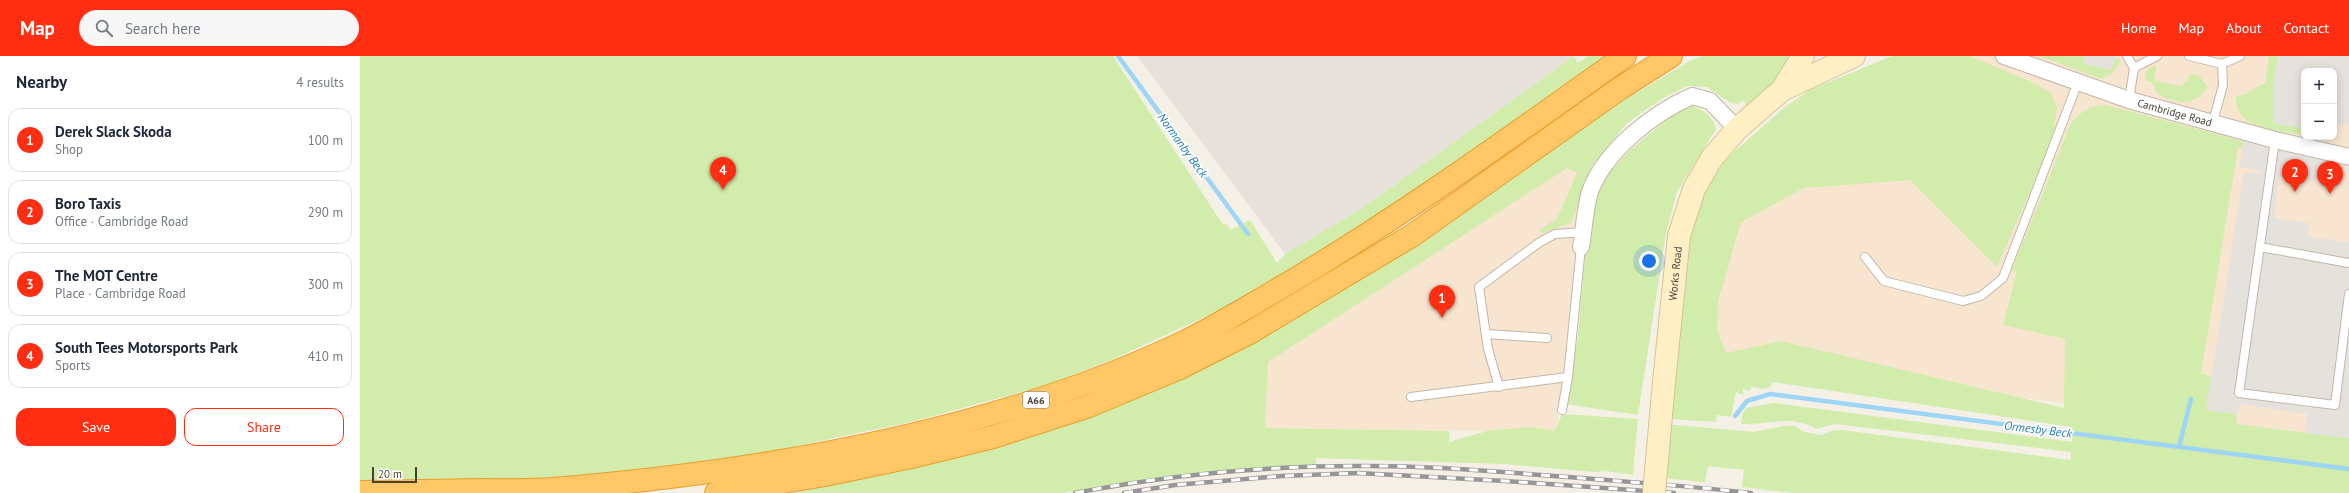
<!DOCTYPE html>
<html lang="en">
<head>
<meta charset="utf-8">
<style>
  body { margin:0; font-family:"PT Sans",sans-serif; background:#f6f6f7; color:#1f2937 }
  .controls { position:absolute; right:12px; top:12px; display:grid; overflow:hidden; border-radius:8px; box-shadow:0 2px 10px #0003 }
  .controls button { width:36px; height:36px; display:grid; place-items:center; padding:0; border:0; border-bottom:1px solid #e0e1e3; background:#fff; color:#1f2937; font:20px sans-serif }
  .scale { position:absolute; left:12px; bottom:10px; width:45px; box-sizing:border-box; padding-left:4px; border:2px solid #484035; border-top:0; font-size:11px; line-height:14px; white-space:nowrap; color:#484035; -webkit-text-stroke:3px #fff; paint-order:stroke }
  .you { position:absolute; left:1289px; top:205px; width:14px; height:14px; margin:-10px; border:3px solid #fff; border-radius:50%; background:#1a73e8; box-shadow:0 0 0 6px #1a73e833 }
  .badge { display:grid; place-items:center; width:26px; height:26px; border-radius:50%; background:#ff2e12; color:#fff; font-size:13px; font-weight:700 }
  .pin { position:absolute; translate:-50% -33px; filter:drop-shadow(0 1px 2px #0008) }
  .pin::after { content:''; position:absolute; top:21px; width:14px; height:12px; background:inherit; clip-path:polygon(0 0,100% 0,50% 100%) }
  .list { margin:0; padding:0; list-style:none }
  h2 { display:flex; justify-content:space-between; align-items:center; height:52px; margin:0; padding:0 16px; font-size:17px }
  h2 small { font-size:13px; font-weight:400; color:#747a83 }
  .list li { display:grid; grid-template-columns:26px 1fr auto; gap:12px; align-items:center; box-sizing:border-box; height:64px; margin:0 8px 8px; padding:0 8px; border:1px solid #e0e1e3; border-radius:12px }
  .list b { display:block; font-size:15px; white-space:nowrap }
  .list p { margin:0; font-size:13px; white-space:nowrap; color:#747a83 }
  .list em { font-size:13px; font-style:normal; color:#747a83 }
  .actions { display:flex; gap:8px; padding:12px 16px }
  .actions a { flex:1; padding:9px 0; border:1px solid #ff2e12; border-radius:12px; text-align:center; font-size:14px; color:#ff2e12 }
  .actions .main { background:#ff2e12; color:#fff }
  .icon { flex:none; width:22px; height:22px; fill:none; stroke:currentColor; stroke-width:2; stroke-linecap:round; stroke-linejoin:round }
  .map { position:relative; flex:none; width:1989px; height:437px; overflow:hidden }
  header { display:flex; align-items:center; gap:24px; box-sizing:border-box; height:56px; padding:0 20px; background:#ff2e12; color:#fff }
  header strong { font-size:19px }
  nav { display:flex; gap:22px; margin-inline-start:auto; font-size:14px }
  .search { width:280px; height:36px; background:#f6f6f7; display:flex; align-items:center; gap:10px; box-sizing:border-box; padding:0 14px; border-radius:22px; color:#747a83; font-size:15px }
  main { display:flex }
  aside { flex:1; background:#fff }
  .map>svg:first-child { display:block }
  .commercial { fill:#f8e5cf; fill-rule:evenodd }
  .industrial { fill:#e7e1db }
  .green { fill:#d1ecab }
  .parking { fill:#e5e2de }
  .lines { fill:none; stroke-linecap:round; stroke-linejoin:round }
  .stream { stroke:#9dd5f6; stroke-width:4.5 }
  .lane-casing { stroke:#c1b7a8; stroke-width:10 }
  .street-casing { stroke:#c1b7a8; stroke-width:18 }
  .secondary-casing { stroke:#d8c492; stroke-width:24 }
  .highway-casing { stroke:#ea9d2a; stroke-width:24 }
  .lane { stroke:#fff; stroke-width:8 }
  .street { stroke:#fff; stroke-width:16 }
  .secondary { stroke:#ffefc5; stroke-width:22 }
  .highway { stroke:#ffc766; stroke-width:22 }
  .rail-casing { stroke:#969696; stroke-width:4.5 }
  .rail { stroke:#fff; stroke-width:3; stroke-dasharray:9; stroke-linecap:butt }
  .secondary-bridge-casing { stroke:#d8c492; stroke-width:24; stroke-linecap:butt }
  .secondary-bridge { stroke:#ffefc5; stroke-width:22 }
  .labels { text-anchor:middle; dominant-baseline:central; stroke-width:3.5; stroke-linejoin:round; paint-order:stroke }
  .shield { fill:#fff; stroke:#7f7972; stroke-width:1 }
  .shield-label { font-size:10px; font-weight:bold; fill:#484035 }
  .street-label { font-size:11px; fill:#484035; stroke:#fff }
  .water-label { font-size:12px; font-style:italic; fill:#237cb4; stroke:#fff }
</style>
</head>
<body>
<header>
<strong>Map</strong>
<div class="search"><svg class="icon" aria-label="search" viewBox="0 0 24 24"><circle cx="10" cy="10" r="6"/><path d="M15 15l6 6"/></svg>Search here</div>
<nav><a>Home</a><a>Map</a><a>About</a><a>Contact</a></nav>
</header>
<main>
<aside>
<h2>Nearby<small>4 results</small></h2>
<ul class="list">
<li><span class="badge">1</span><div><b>Derek Slack Skoda</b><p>Shop</p></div><em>100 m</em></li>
<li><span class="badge">2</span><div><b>Boro Taxis</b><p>Office · Cambridge Road</p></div><em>290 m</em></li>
<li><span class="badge">3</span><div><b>The MOT Centre</b><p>Place · Cambridge Road</p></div><em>300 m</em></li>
<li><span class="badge">4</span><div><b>South Tees Motorsports Park</b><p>Sports</p></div><em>410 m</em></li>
</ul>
<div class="actions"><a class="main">Save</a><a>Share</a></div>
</aside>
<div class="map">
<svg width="1989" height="437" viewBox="0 0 1989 437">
  <rect width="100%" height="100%" fill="#f4f0e6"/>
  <!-- commercial -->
  <g class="commercial">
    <path d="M1540 0H1989V382L1344 303 1372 159ZM1944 15H1974V81H1944Z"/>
    <polygon points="1214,100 1237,124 1224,176 1195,383 1171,376 905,372 908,306"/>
  </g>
  <!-- industrial -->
  <polygon class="industrial" points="777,0 1214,0 1001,153 925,198"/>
  <!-- green -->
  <g class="green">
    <polygon points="0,0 753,0 863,169 866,167 871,174 890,164 917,207 925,198 1001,153 1214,0 1218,7 1228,0 1248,0 1077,121 1006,168 860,254 751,304 686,329 555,365 365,405 206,422 0,429"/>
    <path d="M1342 0H1428V8C1420 20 1400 46 1386 50L1384 44 1378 48 1371 47 1347 31 1327 30 1303 42 1267 67 1232 110 1211 167 1182 177 1179 174 1197 163 1217 117 1207 112 908 306 905 372 1089 375V386L1127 375 1170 371 1195 375 1202 358 1278 363 1273 419 1246 415 1235 416 1144 408 956 402V408L826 418 702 437H432L540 414 733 358 1330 5Z"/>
    <path d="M1532 0H1609L1670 25 1691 37 1697 51 1693 83 1637 211 1550 124 1444 132 1381 166 1358 245 1357 273 1366 297 1421 285 1704 352 1705 283 1643 269 1657 215 1652 214 1711 67C1722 55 1729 50 1745 49L1883 85 1882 92H1878L1841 318 1851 320 1846 354 1877 358 1876 368 1989 382V437H1433L1382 431 1384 414 1348 410 1345 426 1302 422 1306 368 1393 376 1424 370H1435L1444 376 1462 379 1471 375 1482 374 1711 404V396L1475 368 1456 373C1433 358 1407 369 1381 368L1382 359 1386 352 1414 347 1712 386V371L1413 326 1410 331 1401 333 1391 330 1390 335 1383 333V339L1376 336 1371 361 1357 359 1356 366 1308 363 1330 166 1350 125 1367 102 1425 51 1450 34Z"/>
    <path d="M1679 0H1725L1724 7 1750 14 1755 2 1760 3C1758 14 1750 20 1741 23Z"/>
    <path d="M1909 0H1918L1914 22 1913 67 1944 72V79C1920 74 1873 74 1876 40L1885 38 1905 27Z"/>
    <polygon points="1793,10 1797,10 1794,24 1821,30 1828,24 1830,18 1838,19 1848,31 1839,41 1829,46 1821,46 1805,42 1796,36 1792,26 1785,24 1787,14"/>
    <path d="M1333 50C1345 55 1353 61 1356 73L1317 136 1306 177 1278 359 1205 348 1218 280 1227 177 1240 127 1268 96 1316 56Z"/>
  </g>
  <!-- parking -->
  <g class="parking">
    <polygon points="1725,0 1756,0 1751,14 1724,7"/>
    <polygon points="1918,0 1989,0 1989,69 1974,67 1974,15 1944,15 1944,72 1913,67 1914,22"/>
    <polygon points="1883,85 1965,104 1963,113 1957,113 1955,126 1919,121 1914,162 1949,167 1948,181 1989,186 1989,382 1945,377 1947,358 1880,348 1878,358 1846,354 1884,116 1899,118 1899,114 1880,112"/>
  </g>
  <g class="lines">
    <!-- stream -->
    <g class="stream">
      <polyline points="758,0 888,178"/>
      <polyline points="1375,360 1387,345 1410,338 1989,413"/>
      <polyline points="1819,391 1831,343"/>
    </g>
    <!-- lane casing -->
    <g class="lane-casing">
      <g id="lane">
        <polyline points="1767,0 1774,12 1769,44"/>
        <polyline points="1829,0 1862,8 1863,29 1853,66"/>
        <polyline points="1862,8 1880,0"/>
        <polyline points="1774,12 1797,0"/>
        <polyline points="1915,84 1879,337 1975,349 1989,238"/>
        <polyline points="1900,191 1989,207"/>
        <polyline points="1505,201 1524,225 1603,245 1621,240 1643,222 1718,26"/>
        <polyline points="1126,278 1187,282"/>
        <polyline points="1139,331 1128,293 1119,231 1180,186 1195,178 1224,176"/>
        <polyline points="1051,341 1208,321"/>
        <polyline points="1202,354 1208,321 1221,191"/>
      </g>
    </g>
    <!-- street casing -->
    <g class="street-casing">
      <g id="street">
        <path id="s1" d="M1644 0 1769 44 1915 84 1989 101"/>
        <path d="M1221 191C1224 174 1225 149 1231 133 1247 93 1294 57 1332 40L1350 45 1377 73"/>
      </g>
    </g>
    <!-- secondary casing -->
    <g class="secondary-casing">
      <g id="secondary">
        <polyline points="1422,34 1494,0"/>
        <path id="s2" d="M1304 326 1319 180 1334 133 1352 102 1377 73 1422 34 1443 0"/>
      </g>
    </g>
    <!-- highway casing -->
    <g class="highway-casing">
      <g id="highway">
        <path d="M0 436C41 435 83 435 124 434 147 434 170 435 193 433 401 416 637 376 826 285 859 269 891 249 922 231 1041 161 1152 80 1265 0"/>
        <polyline points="356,437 465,419 551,401 633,381 729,350 820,312 891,276 1053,179 1259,33 1311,0"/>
      </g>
    </g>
    <!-- lane -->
    <use href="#lane" class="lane"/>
    <!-- street -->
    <use href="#street" class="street"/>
    <!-- secondary -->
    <use href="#secondary" class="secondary"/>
    <!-- highway -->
    <use href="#highway" class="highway"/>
    <!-- rail casing -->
    <g class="rail-casing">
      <g id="rail">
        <path d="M715 437C807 419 903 410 997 410 1067 409 1138 416 1208 421 1269 426 1330 430 1391 437"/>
        <polyline points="764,437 815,429 922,420 998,417 1145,425 1314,437"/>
      </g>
    </g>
    <!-- rail -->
    <use href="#rail" class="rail"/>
    <!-- secondary-bridge casing -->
    <g class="secondary-bridge-casing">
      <polyline id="secondary-bridge" points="1294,437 1304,326"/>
    </g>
    <!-- secondary-bridge -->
    <use href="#secondary-bridge" class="secondary-bridge"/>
  </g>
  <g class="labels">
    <!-- shield labels -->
    <rect class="shield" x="663" y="336" width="26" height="16" rx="3"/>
    <g class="shield-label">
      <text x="676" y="344">A66</text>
    </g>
    <!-- street labels -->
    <g class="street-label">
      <text stroke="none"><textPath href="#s1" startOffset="180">Cambridge Road</textPath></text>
      <text stroke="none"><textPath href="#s2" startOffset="109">Works Road</textPath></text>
    </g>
    <!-- water labels -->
    <g class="water-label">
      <text transform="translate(823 89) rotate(54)">Normanby Beck</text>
      <text transform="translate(1678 373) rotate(7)">Ormesby Beck</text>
    </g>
  </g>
</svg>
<div class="controls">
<button>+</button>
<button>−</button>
</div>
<div class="scale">20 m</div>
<div class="you"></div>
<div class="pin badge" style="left:1082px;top:262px">1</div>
<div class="pin badge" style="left:1935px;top:136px">2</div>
<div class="pin badge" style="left:1970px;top:138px">3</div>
<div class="pin badge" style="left:363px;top:134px">4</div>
</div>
</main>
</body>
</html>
